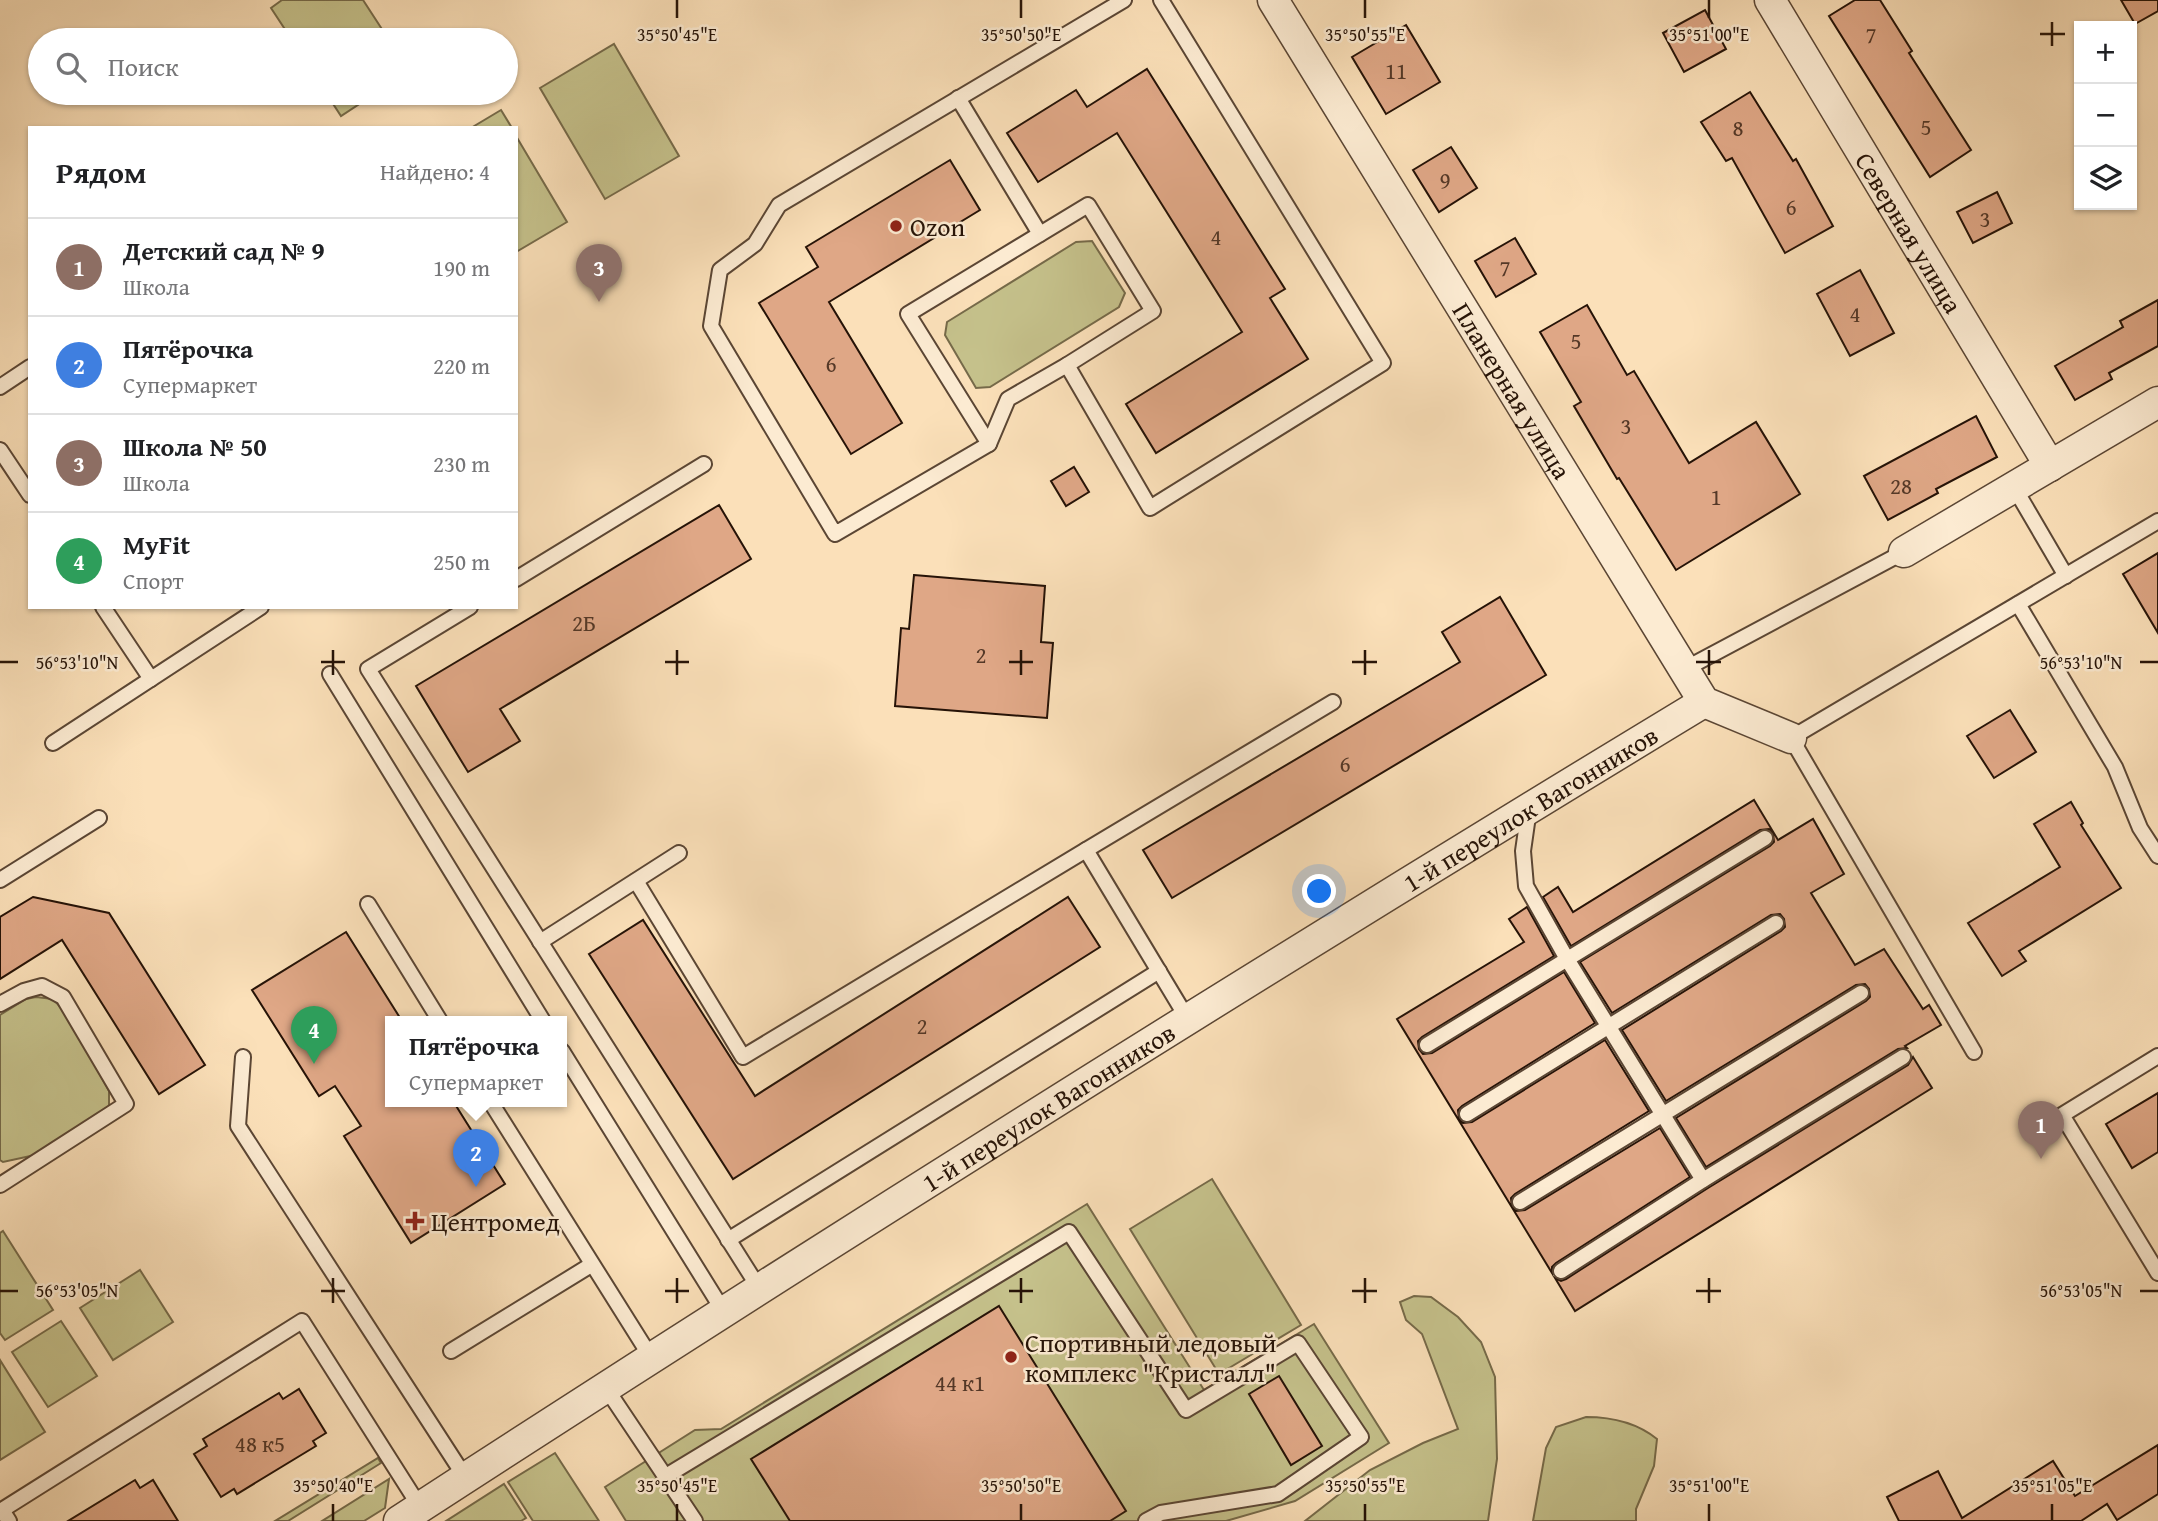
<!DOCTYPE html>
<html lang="ru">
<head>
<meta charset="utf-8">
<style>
  body { margin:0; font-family:"Gentium Book Plus",serif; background:#f6f6f6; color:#202124 }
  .controls { position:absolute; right:21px; top:21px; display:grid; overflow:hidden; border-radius:0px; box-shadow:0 2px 5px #0004 }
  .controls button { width:63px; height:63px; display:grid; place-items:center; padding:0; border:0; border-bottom:2px solid #e0e0e0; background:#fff; color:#202124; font:35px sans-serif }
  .you { position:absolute; left:1320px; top:892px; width:24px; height:24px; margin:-18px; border:5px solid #fff; border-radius:50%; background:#1a73e8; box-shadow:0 0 0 10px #1a73e833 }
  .badge { display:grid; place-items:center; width:46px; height:46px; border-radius:50%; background:#8f2418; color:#fff; font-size:23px; font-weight:700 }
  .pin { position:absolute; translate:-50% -58px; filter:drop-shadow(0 2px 4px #0008) }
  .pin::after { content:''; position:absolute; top:37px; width:24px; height:21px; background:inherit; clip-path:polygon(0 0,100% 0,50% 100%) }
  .popup { position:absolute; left:385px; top:1016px; width:182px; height:91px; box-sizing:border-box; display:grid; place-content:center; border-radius:0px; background:#fff; filter:drop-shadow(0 2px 5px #0005); font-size:23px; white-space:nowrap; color:#757577 }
  .popup b { font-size:26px; color:#202124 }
  .popup::after { content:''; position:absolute; left:50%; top:100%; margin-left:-14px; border:14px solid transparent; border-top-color:#fff }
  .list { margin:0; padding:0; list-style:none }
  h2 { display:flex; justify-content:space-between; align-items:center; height:91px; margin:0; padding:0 28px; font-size:30px }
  h2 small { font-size:23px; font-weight:400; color:#757577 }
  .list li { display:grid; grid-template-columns:46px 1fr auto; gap:21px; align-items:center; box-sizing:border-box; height:98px; padding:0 28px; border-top:2px solid #e0e0e0 }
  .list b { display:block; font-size:26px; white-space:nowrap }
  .list p { margin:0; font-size:23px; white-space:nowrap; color:#757577 }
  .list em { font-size:23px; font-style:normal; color:#757577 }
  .icon { flex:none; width:38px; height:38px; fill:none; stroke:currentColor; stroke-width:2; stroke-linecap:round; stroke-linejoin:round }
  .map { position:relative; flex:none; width:2158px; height:1521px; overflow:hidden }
  .search { position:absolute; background:#fff; box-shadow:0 2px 5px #0004; left:28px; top:28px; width:490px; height:77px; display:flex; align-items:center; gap:18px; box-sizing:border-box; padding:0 24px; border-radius:38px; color:#757577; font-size:26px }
  .panel { position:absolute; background:#fff; box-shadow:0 2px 5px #0004; left:28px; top:126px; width:490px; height:483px; border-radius:0px }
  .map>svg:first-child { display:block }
  .green { fill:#c5c18b; stroke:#766a49; stroke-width:2 }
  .building { fill:#dfa786; stroke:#261307; stroke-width:2 }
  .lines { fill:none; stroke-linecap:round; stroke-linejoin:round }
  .service-casing { stroke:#5b4634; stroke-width:18 }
  .minor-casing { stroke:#5b4634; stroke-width:33 }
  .service { stroke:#fcebd2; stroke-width:14 }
  .minor { stroke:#fcebd2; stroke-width:30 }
  .ticks { fill:none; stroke:#261307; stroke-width:2.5 }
  .poi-dot { fill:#8f2418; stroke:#fcebd2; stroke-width:2.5 }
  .labels { text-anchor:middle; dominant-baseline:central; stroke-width:5; stroke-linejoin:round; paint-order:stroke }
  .number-label { font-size:23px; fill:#543827 }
  .poi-label { font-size:26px; fill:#261307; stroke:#fcebd2; text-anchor:start }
  .street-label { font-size:26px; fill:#261307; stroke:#fcebd2 }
  .ticks-label { font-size:18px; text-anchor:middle; fill:#261307; stroke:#fcebd2; stroke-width:5; stroke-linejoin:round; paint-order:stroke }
</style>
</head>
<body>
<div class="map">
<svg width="2158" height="1521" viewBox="0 0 2158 1521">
  <rect width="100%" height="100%" fill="#fbe0b9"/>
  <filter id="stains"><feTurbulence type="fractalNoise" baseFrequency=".00286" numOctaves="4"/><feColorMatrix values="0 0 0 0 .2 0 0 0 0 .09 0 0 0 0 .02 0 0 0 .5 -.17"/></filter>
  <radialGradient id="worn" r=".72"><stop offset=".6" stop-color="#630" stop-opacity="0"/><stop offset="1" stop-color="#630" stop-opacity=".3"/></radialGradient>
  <!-- green -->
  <g class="green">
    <polygon points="282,0 363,0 389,40 292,40 271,8"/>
    <polygon points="614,44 679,156 605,199 540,88"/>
    <polygon points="326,93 376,93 341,116"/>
    <polygon points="501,110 512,128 471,128"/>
    <polygon points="516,136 567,222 516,252"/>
    <polygon points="1092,241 1125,293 1119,307 990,387 976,388 945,335 947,322 1076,242"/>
    <polygon points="36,997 53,999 67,1014 109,1091 109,1106 35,1155 3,1162 0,1160 0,1015 26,999"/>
    <polygon points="1212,1179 1301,1325 1219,1374 1130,1229"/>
    <polygon points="1087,1204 1204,1390 1314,1324 1389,1443 1295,1501 1226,1521 626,1521 605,1487 695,1430 721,1429"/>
    <polygon points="3,1231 53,1310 5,1340 0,1333 0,1233"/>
    <polygon points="140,1270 173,1322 113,1360 80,1308"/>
    <polygon points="1414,1296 1431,1297 1458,1317 1481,1342 1495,1377 1497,1459 1488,1521 1305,1521 1370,1470 1423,1443 1458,1429 1422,1334 1406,1320 1400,1302"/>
    <polygon points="61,1321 97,1376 48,1407 12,1352"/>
    <polygon points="0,1360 45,1432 0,1460"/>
    <path d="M1586 1417C1612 1417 1636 1422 1657 1439L1654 1466 1636 1509V1521H1533L1546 1448 1556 1427Z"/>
    <polygon points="555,1453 599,1521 533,1521 508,1482"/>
    <polygon points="378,1458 381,1463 288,1521 275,1521"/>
    <polygon points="389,1479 385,1508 364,1521 322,1521"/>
    <polygon points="504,1484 526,1518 521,1521 446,1521"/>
  </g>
  <!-- building -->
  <g class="building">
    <polygon points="1855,0 1880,0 1912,51 1909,53 1971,150 1930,177 1829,16"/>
    <polygon points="2121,0 2158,0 2158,11 2135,24"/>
    <polygon points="1705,10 1726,49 1684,72 1663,33"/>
    <polygon points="1406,25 1440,82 1386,114 1352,57"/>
    <polygon points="1147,69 1285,289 1270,298 1308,359 1156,453 1126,404 1242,332 1117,133 1038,182 1007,133 1076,90 1087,107"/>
    <polygon points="1750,92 1793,161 1796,159 1833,226 1785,253 1732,158 1726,161 1701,122"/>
    <polygon points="1451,147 1477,188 1439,212 1413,170"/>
    <polygon points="950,160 980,210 829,302 902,423 851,454 759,303 818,267 806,247"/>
    <polygon points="1997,192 2012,223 1973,243 1957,212"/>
    <polygon points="1515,238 1536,274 1496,297 1475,261"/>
    <polygon points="1860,270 1894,333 1850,356 1817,294"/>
    <polygon points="2158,300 2158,346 2109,373 2112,379 2075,400 2055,366 2123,327 2120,321"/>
    <polygon points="1587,305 1627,375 1634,371 1689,463 1756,422 1800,494 1676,570 1619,478 1617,479 1574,406 1581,402 1540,332"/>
    <polygon points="1976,416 1997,457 1936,489 1938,493 1888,520 1864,476"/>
    <polygon points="1074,467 1089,492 1066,506 1051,481"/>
    <polygon points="719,505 751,559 500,709 520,741 468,772 416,686"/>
    <polygon points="2158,553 2158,633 2123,574"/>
    <polygon points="914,575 1045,586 1041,642 1053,643 1047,718 895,706 901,628 909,629"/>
    <polygon points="1500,597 1546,675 1172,898 1143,850 1460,662 1442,632"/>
    <polygon points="2010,710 2036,752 1994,778 1967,736"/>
    <polygon points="1754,800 1778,840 1813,819 1844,874 1811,893 1855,965 1884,949 1923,1009 1929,1005 1941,1025 1905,1046 1907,1048 1898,1049 1706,1167 1676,1118 1866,1001 1870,997 1869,989 1865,984 1856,985 1666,1101 1622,1030 1781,931 1785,927 1784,919 1780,914 1771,915 1612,1013 1580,962 1770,846 1774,842 1773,834 1769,829 1760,830 1571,946 1543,897 1558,887 1573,912"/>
    <polygon points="2071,802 2083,823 2081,825 2121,888 2019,951 2026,961 2002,976 1968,923 2060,867 2034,824"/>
    <polygon points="33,897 109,913 205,1065 159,1094 62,940 0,979 0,917"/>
    <polygon points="1068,897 1100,947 733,1179 589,954 643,920 755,1096"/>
    <polygon points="1527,907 1554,956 1422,1037 1418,1041 1419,1049 1423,1054 1432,1053 1564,972 1595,1023 1462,1106 1458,1110 1459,1118 1463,1123 1472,1122 1605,1040 1649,1111 1515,1194 1511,1198 1512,1206 1516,1211 1525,1210 1660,1128 1690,1177 1556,1263 1552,1267 1552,1273 1397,1019 1524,942 1509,919"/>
    <polygon points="346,932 402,1021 390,1021 390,1101 453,1101 505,1184 411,1243 344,1136 361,1126 335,1086 319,1096 252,990"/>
    <polygon points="1913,1057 1932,1088 1575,1311 1555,1278 1561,1281 1566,1279 1708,1188 1908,1065"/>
    <polygon points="2158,1093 2158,1152 2132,1168 2106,1124"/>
    <polygon points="999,1306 1126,1511 1110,1521 790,1521 751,1459"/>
    <polygon points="1279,1376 1322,1446 1291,1465 1249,1394"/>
    <polygon points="299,1389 326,1433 313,1441 316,1446 237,1494 234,1489 221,1497 194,1454 207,1446 203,1439 279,1393 283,1399"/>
    <polygon points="2158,1445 2158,1494 2117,1520 2107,1504 2081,1521 1899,1521 1887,1497 1938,1471 1962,1518 2053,1461 2075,1496"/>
    <polygon points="135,1480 140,1488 153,1480 178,1521 68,1521"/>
  </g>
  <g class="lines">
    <!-- service casing -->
    <g class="service-casing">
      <g id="service">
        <polyline points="1124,0 779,205 755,244 720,270 711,326 835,534 989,444 1008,399 1067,365 1150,508 1383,363 1161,0"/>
        <polyline points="958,98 1040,234"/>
        <polyline points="0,387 30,367"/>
        <polyline points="989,444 908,314 1088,205 1153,311 1067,365"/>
        <polyline points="0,450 30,495"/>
        <polyline points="2014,487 2066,576"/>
        <polyline points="516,579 704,464"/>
        <polyline points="2018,604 2115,767 2140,828 2158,856"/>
        <polyline points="103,607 151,679"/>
        <polyline points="470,607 368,669 759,1288"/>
        <polyline points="1683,670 1904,552"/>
        <polyline points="330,674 543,1021"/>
        <polyline points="53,743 261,607"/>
        <polyline points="1529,809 1523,851 1526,886 1567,959 1703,1180"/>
        <polyline points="1086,850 1333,702"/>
        <polyline points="0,880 99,818"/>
        <polyline points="636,881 743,1057 1086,850 1187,1018"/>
        <polyline points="368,904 440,1021"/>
        <polyline points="540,942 679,853"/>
        <polyline points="0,1004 24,991 42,986 63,997 126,1104 0,1185"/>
        <polyline points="1427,1045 1765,838"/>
        <polyline points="562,1051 724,1312"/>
        <polyline points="1974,1052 1791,738 2158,521"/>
        <polyline points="2158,1056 2062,1115 2158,1273"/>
        <polyline points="243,1057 238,1126 465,1477"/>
        <polyline points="490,1101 652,1359"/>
        <polyline points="1467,1114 1776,923"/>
        <polyline points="1520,1202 1861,993"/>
        <polyline points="728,1240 1159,971"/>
        <polyline points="1561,1271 1703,1180 1903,1057"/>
        <polyline points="451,1351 591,1265"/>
        <polyline points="606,1388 695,1521"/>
        <polyline points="666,1476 1069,1232 1186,1410 1298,1343 1361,1437 1278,1494 1161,1513 1146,1521"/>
        <polyline points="9,1521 2,1510 302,1321 420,1507"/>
      </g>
    </g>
    <!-- minor casing -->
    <g class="minor-casing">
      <g id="minor">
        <path id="s1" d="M1273 0 1704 702 1791 738"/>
        <path id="s2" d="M1770 0 2050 466"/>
        <polyline points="1904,552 2158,402"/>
        <path id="s3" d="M399 1521C830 1241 1265 968 1704 702"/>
      </g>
    </g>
    <!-- service -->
    <use href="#service" class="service"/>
    <!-- minor -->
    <use href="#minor" class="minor"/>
  </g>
  <!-- ticks -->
  <path class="ticks" d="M677 0V18M1021 0V18M1365 0V18M1709 0V18M2052 22V46M2040 34H2065M333 650V675M677 650V675M1021 650V675M1365 650V675M1709 650V675M0 662H18M321 662H345M665 662H689M1009 662H1033M1352 662H1377M1696 662H1721M2140 662H2158M333 1278V1303M677 1278V1303M1021 1278V1303M1365 1278V1303M1709 1278V1303M0 1291H18M321 1291H345M665 1291H689M1009 1291H1033M1352 1291H1377M1696 1291H1721M2140 1291H2158M333 1504V1521M677 1504V1521M1021 1504V1521M1365 1504V1521M1709 1504V1521M2052 1504V1521"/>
  <!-- markers -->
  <g class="poi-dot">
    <circle cx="896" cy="226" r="7"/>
    <path d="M411.5 1210.5h7v7h7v7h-7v7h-7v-7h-7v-7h7z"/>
    <circle cx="1011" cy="1357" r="7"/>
  </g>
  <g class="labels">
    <!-- number labels -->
    <g class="number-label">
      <text x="1871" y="34">7</text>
      <text x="1396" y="70">11</text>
      <text x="1926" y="126">5</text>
      <text x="1738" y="127">8</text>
      <text x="1445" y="179">9</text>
      <text x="1791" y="206">6</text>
      <text x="1985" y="218">3</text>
      <text x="1216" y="236">4</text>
      <text x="1505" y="267">7</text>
      <text x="1855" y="313">4</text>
      <text x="1576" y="340">5</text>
      <text x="831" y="363">6</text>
      <text x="1626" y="425">3</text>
      <text x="1901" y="485">28</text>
      <text x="1716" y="496">1</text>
      <text x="584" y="622">2Б</text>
      <text x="981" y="654">2</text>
      <text x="1345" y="763">6</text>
      <text x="922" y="1025">2</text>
      <text x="960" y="1382">44 к1</text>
      <text x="260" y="1443">48 к5</text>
    </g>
    <!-- poi labels -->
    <g class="poi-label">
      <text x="910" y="226">Ozon</text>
      <text x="431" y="1221">Центромед</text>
      <text x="1025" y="1342">Спортивный ледовый<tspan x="1025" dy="30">комплекс "Кристалл"</tspan></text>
    </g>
    <!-- street labels -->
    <g class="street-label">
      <text stroke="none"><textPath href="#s2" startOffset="271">Северная улица</textPath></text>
      <text stroke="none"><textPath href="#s1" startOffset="458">Планерная улица</textPath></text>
      <text stroke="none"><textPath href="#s3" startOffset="1337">1-й переулок Вагонников</textPath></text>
      <text stroke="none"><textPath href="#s3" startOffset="770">1-й переулок Вагонников</textPath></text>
    </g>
  </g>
  <g class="ticks-label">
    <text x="677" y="41">35°50'45"E</text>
    <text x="1021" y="41">35°50'50"E</text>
    <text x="1365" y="41">35°50'55"E</text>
    <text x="1709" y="41">35°51'00"E</text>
    <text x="77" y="669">56°53'10"N</text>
    <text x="2081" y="669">56°53'10"N</text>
    <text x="77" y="1297">56°53'05"N</text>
    <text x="2081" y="1297">56°53'05"N</text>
    <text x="333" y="1492">35°50'40"E</text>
    <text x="677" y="1492">35°50'45"E</text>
    <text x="1021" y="1492">35°50'50"E</text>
    <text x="1365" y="1492">35°50'55"E</text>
    <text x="1709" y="1492">35°51'00"E</text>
    <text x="2052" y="1492">35°51'05"E</text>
  </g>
  <rect width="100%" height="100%" filter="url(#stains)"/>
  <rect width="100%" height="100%" fill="url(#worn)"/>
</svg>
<div class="controls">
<button>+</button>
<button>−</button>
<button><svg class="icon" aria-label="layers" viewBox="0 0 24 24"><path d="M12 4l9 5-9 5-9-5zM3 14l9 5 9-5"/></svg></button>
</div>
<div class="you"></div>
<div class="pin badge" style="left:2041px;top:1159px;background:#8d6e63">1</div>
<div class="pin badge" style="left:476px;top:1187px;background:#3f7fe0">2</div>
<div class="popup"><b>Пятёрочка</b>Супермаркет</div>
<div class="pin badge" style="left:599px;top:302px;background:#8d6e63">3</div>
<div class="pin badge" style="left:314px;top:1064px;background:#2e9e5b">4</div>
<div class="search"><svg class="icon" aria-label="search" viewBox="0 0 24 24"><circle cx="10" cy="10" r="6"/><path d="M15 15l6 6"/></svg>Поиск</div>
<section class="panel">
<h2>Рядом<small>Найдено: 4</small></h2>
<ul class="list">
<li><span class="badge" style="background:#8d6e63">1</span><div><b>Детский сад № 9</b><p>Школа</p></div><em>190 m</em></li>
<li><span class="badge" style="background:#3f7fe0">2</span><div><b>Пятёрочка</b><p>Супермаркет</p></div><em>220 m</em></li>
<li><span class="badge" style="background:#8d6e63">3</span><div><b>Школа № 50</b><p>Школа</p></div><em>230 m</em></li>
<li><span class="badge" style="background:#2e9e5b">4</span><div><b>MyFit</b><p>Спорт</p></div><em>250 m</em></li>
</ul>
</section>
</div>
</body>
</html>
